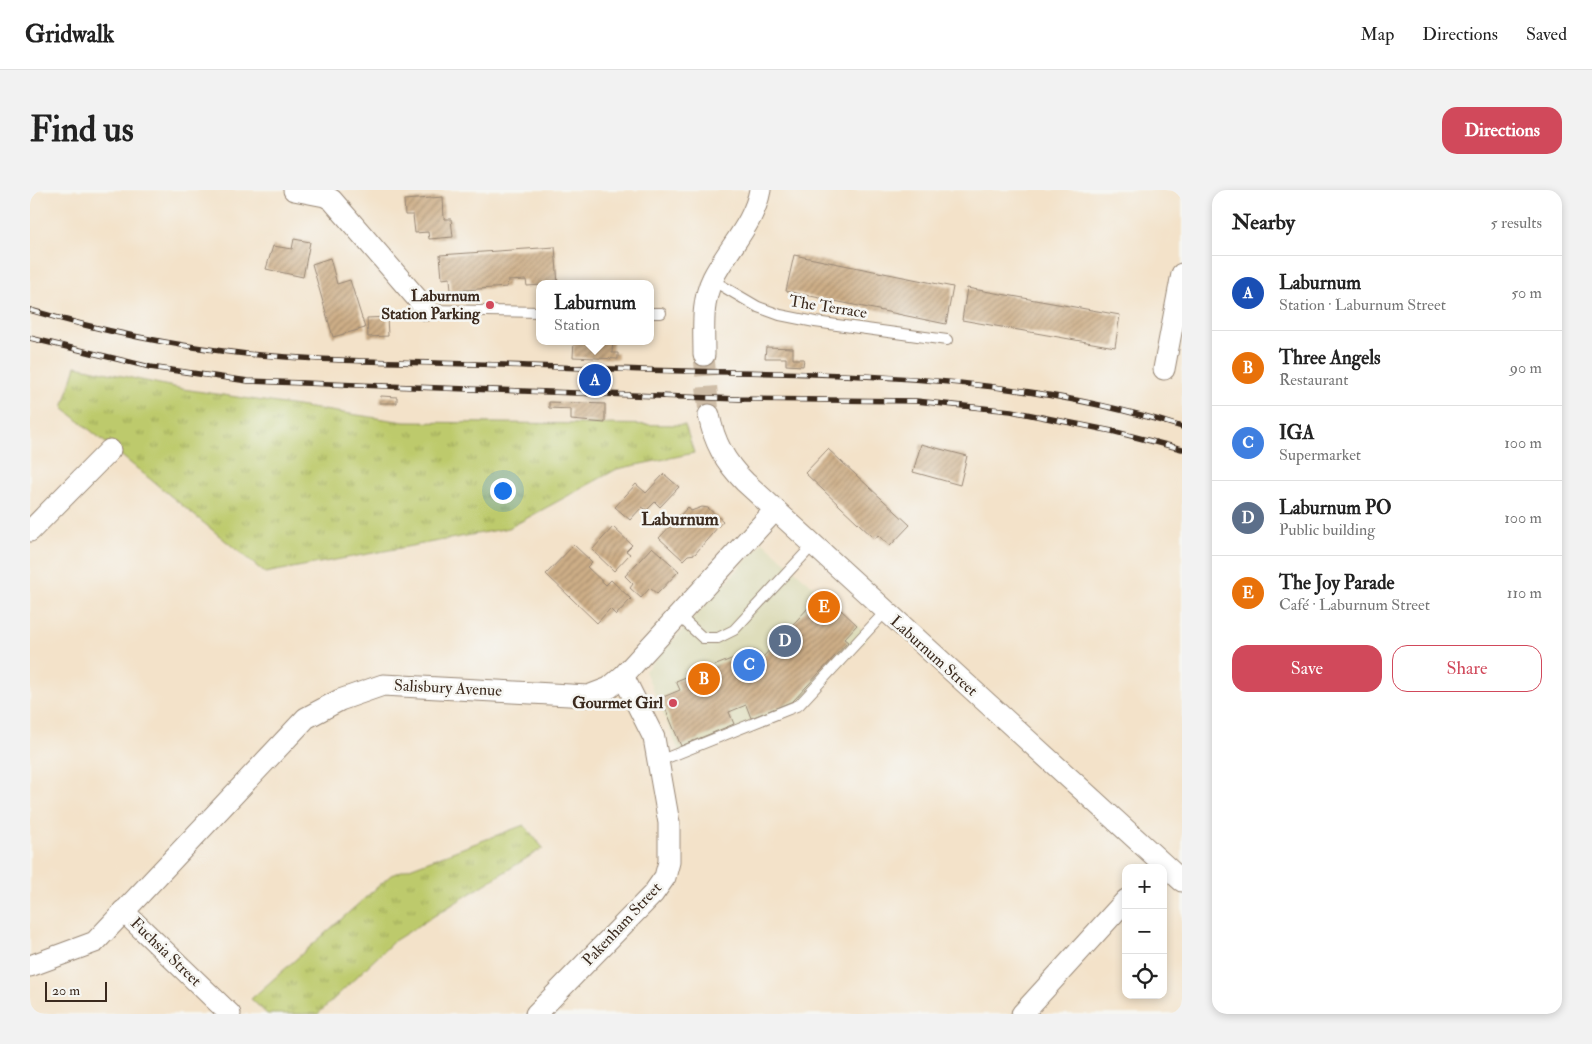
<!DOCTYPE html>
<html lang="en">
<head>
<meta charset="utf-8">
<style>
  body { margin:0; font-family:"IM FELL Double Pica",serif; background:#f2f2f2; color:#222 }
  .controls { position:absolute; right:15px; bottom:15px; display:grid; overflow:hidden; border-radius:10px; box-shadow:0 2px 8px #0003 }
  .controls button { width:45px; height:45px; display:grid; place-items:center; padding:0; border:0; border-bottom:1px solid #e0e0e0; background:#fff; color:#222; font:25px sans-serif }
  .scale { position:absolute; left:15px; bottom:12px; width:62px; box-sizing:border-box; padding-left:5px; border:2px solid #3b2a1e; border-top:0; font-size:14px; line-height:18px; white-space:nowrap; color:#3b2a1e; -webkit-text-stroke:4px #f6f6f2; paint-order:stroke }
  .you { position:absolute; left:472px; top:300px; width:18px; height:18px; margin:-12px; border:4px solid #fff; border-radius:50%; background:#1a73e8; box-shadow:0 0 0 8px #1a73e833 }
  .badge { display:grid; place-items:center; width:32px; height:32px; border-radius:50%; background:#d1495b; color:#fff; font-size:16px; font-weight:700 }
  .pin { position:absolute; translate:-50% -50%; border:2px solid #fff; box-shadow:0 1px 5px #0006 }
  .popup { position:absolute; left:506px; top:90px; width:118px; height:65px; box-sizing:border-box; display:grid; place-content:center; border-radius:10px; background:#fff; filter:drop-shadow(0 1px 4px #0005); font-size:16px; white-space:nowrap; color:#767676 }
  .popup b { font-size:19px; color:#222 }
  .popup::after { content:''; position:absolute; left:50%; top:100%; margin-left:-10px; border:10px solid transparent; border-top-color:#fff }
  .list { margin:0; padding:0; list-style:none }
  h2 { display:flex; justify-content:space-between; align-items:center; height:65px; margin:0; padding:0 20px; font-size:21px }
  h2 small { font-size:16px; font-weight:400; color:#767676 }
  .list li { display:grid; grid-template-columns:32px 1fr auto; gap:15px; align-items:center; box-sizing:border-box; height:75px; padding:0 20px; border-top:1px solid #e0e0e0 }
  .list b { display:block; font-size:19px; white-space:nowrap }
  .list p { margin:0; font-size:16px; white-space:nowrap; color:#767676 }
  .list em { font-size:16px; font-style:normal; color:#767676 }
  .actions { display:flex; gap:10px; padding:15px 20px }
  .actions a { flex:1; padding:11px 0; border:1px solid #d1495b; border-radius:15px; text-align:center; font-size:18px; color:#d1495b }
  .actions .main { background:#d1495b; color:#fff }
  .icon { flex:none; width:28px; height:28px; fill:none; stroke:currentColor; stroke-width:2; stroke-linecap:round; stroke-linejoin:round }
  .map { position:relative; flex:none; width:1152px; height:824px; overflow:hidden; border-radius:15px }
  header { display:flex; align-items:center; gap:30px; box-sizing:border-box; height:70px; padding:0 25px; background:#fff; border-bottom:1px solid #e0e0e0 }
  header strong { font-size:24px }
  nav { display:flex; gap:28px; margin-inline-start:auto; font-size:18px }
  .intro { display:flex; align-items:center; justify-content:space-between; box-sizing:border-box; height:120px; padding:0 30px }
  h1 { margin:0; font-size:35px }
  .button { padding:12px 22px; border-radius:15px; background:#d1495b; color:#fff; font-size:18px; font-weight:700 }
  main { display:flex; gap:30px; padding:0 30px }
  aside { flex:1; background:#fff; border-radius:15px; box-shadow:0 2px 8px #0003 }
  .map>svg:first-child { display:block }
  .built { fill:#deddbb }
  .park { fill:url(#park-tufts); stroke:#7c7a45 }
  .building { fill:url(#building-hatch) }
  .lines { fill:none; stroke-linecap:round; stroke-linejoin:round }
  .street-tunnel { stroke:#cebda7; stroke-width:21; stroke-dasharray:21 11; stroke-linecap:butt }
  .lane-casing { stroke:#978674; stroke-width:12 }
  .street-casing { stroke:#978674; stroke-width:23 }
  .lane { stroke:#fff; stroke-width:10 }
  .street { stroke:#fff; stroke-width:21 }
  .rail-casing { stroke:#3b2a1e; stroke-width:5.5 }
  .rail { stroke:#f6f6f2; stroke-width:4; stroke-dasharray:11; stroke-linecap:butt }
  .poi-dot { fill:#d1495b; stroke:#f6f6f2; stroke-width:2 }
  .labels { text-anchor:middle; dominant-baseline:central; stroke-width:5; stroke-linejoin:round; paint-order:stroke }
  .poi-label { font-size:16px; font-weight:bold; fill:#3b2a1e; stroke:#f6f6f2; text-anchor:end }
  .street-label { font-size:16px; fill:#3b2a1e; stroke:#f6f6f2 }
  .neighbourhood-label { font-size:18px; font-weight:bold; fill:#3b2a1e; stroke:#f6f6f2 }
</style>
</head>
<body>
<header>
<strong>Gridwalk</strong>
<nav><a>Map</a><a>Directions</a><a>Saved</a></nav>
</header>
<div class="intro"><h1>Find us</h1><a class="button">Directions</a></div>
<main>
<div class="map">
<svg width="1152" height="824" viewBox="0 0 1152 824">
  <defs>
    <pattern id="park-tufts" width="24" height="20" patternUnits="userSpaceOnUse" patternTransform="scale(1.25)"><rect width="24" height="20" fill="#bdca6c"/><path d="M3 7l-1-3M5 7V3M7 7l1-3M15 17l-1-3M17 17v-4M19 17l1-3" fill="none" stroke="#9ba458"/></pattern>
    <pattern id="building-hatch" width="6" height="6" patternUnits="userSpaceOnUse" patternTransform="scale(1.25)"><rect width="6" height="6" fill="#cdae87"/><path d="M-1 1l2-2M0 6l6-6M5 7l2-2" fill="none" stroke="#a88e6e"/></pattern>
  </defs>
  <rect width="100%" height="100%" fill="#f6f6f2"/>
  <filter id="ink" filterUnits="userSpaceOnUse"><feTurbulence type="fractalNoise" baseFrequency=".02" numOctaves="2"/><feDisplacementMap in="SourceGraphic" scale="10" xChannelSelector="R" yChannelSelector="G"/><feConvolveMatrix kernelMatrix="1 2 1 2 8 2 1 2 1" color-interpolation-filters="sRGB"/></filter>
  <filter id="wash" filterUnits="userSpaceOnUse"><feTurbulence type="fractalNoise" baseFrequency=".0096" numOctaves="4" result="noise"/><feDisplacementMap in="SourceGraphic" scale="20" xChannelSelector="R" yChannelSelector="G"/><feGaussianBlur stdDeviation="1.12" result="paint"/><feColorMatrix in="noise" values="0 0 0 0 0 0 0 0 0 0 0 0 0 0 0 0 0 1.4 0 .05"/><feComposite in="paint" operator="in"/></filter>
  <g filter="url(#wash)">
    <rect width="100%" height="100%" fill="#f3e2c9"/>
    <!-- built -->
    <polygon class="built" points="733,352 839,446 772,518 652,568 615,481"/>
    <!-- park -->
    <g class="park">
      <polygon points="46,176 153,199 374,232 655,235 664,263 587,279 479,338 235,383 33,218"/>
      <polygon points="494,635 513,658 364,751 288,824 237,824 221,809 361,685"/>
    </g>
    <g id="blocks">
      <!-- building -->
      <g class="building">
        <polygon points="413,7 414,29 421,29 423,47 399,49 398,42 385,43 383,25 375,25 374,10"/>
        <polygon points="264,49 280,52 273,87 236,79 243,56 262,59"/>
        <polygon points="525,57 528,94 497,96 496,90 478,91 477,97 421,101 420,88 412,89 410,65"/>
        <polygon points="764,65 923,97 916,134 756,101"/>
        <polygon points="300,68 307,94 320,90 335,138 303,147 282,74"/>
        <polygon points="937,98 1090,125 1085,157 932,130"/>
        <polygon points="357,127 358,146 338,147 337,128"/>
        <polygon points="544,151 583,151 582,163 588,163 588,169 543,167"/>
        <polygon points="736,157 763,158 763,169 774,169 773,176 756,175 756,168 735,168"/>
        <polygon points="351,206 367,207 367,213 350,213"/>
        <polygon points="519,212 575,214 575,233 541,230 541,219 519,218"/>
        <polygon points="891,254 937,266 930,295 883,282"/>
        <polygon points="798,259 880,335 860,356 848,345 845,349 775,283"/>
        <polygon points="634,284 649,297 630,317 625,312 617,320 612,317 600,330 585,317 606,294 616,303"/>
        <polygon points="658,317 661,321 672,317 678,318 693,331 665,364 658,365 653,370 629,348"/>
        <polygon points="583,337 602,355 596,361 600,364 584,381 562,360"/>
        <polygon points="544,355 562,372 557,377 576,395 581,390 601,409 586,425 580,419 567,433 516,384"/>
        <polygon points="622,357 649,381 627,404 620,398 611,408 600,398 603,394 595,386"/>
        <polygon points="793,403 827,435 814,449 818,452 763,511 721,528 716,515 699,522 704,534 651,556 631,508 650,500 646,491 724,460 733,467 779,417 792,429 780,417"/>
      </g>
    </g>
  </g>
  <g filter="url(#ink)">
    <use href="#blocks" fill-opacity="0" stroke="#978674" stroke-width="1"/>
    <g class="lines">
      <!-- street-tunnel -->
      <polyline class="street-tunnel" points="674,165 679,225"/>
      <!-- lane casing -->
      <g class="lane-casing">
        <g id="lane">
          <polyline points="682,90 728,117 750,125 785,132 917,150"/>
          <polyline points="397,120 510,122"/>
          <polyline points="620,123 631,123"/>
          <polyline points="649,426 673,448 688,448 704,440 783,355"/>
          <polyline points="629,571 769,515 856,421"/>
        </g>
      </g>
      <!-- street casing -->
      <g class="street-casing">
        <g id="street">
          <polyline points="264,0 295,6 302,10 397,120"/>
          <path d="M674 165C674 139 671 112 683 88 698 58 724 34 730 0"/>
          <polyline points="1134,179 1152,84"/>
          <path d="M679 225C684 252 695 272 715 292L1152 691"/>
          <polyline points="0,341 80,260"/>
          <polyline points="93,721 200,824"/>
          <polyline points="0,776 65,752 276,528 310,510 353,495 558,506 579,498 593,486 745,320"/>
          <polyline points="506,824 623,704 635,687 639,672 639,633 624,548 593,486"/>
          <polyline points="992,824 1096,710"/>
        </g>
      </g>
      <!-- lane -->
      <use href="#lane" class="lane"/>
      <!-- street -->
      <use href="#street" class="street"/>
      <!-- rail casing -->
      <g class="rail-casing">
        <g id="rail">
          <path d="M0 120C71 141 144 156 217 164 293 171 369 172 445 174 530 177 616 181 702 182 853 184 1007 191 1152 237"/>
          <polyline points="0,148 120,177 218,191 709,209 886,211 981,221 1082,241 1152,259"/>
        </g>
      </g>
      <!-- rail -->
      <use href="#rail" class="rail"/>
    </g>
  </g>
  <!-- markers -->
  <g class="poi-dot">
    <circle cx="460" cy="115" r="5"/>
    <circle cx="643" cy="513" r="5"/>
  </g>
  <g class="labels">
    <!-- poi labels -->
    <g class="poi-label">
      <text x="450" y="106">Laburnum<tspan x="450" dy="18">Station Parking</tspan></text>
      <text x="633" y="513">Gourmet Girl</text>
    </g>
    <!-- street labels -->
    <g class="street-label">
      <text transform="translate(798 117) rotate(9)">The Terrace</text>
      <text transform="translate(904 466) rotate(42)">Laburnum Street</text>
      <text transform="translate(418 498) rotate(3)">Salisbury Avenue</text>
      <text transform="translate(592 734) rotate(-47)">Pakenham Street</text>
      <text transform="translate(136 762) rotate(44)">Fuchsia Street</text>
    </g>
    <!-- neighbourhood labels -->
    <g class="neighbourhood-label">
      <text x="650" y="329">Laburnum</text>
    </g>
  </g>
</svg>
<div class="controls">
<button>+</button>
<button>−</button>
<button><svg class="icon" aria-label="locate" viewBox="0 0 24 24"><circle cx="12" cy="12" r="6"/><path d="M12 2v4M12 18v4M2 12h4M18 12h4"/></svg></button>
</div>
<div class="scale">20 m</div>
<div class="you"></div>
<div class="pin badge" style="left:565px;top:190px;background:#1a4fb4">A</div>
<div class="popup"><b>Laburnum</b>Station</div>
<div class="pin badge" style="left:674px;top:489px;background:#e8710a">B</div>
<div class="pin badge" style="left:719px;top:475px;background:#3f7fe0">C</div>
<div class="pin badge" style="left:755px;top:451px;background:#5c6f8a">D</div>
<div class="pin badge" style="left:794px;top:417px;background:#e8710a">E</div>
</div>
<aside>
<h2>Nearby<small>5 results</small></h2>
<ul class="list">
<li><span class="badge" style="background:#1a4fb4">A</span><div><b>Laburnum</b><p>Station · Laburnum Street</p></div><em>50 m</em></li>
<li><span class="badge" style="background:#e8710a">B</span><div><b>Three Angels</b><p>Restaurant</p></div><em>90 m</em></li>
<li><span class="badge" style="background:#3f7fe0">C</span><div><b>IGA</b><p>Supermarket</p></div><em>100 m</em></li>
<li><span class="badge" style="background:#5c6f8a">D</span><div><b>Laburnum PO</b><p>Public building</p></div><em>100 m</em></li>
<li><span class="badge" style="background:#e8710a">E</span><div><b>The Joy Parade</b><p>Café · Laburnum Street</p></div><em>110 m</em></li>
</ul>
<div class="actions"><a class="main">Save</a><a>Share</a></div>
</aside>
</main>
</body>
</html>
